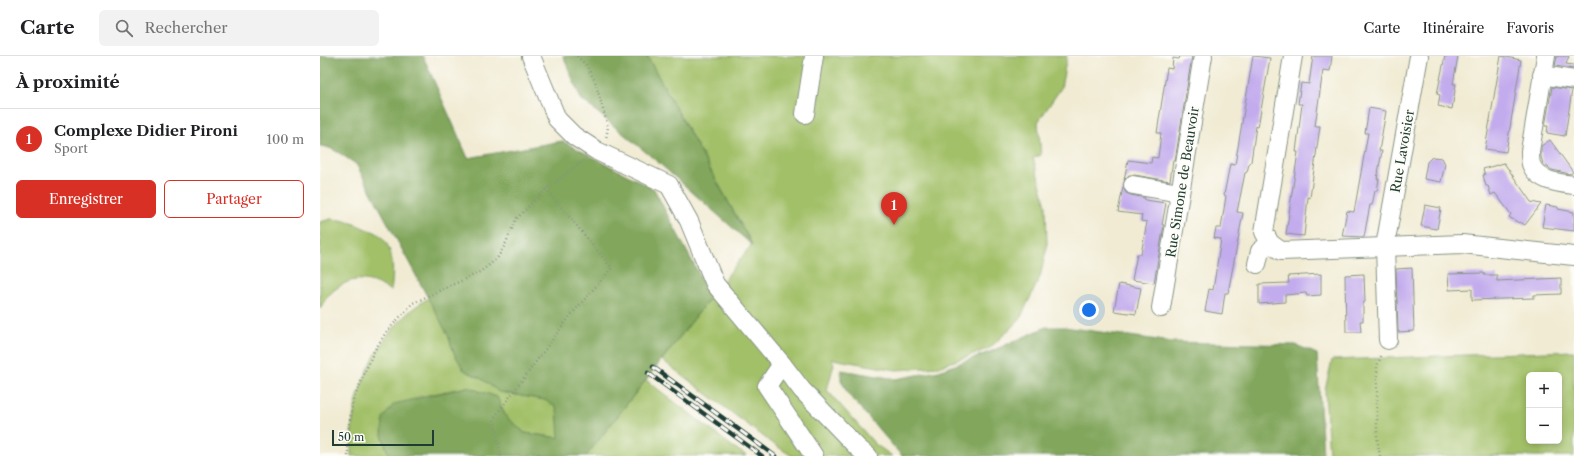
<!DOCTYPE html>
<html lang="fr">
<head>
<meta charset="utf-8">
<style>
  body { margin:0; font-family:"Libre Caslon Text",serif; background:#f2f2f2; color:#202124 }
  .controls { position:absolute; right:12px; bottom:12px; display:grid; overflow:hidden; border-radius:6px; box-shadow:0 2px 6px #0003 }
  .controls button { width:36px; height:36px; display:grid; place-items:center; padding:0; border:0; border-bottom:1px solid #e0e0e0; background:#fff; color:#202124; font:20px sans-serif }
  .scale { position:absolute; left:12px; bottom:10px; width:102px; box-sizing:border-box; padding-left:4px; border:2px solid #1f3d34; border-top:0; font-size:11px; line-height:14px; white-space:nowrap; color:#1f3d34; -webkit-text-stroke:3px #fdfcf7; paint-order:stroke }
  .you { position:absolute; left:769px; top:254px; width:14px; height:14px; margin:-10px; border:3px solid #fff; border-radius:50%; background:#1a73e8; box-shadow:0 0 0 6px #1a73e833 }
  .badge { display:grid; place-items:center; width:26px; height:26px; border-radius:50%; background:#d93025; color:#fff; font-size:13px; font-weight:700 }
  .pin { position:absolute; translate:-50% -33px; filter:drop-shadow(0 1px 2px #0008) }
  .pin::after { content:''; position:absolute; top:21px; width:14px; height:12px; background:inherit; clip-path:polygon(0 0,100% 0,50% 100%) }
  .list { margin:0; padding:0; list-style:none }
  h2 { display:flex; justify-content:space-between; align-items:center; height:52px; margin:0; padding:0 16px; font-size:17px }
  h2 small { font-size:13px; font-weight:400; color:#757577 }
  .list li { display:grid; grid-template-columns:26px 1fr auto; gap:12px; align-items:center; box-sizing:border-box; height:60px; padding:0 16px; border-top:1px solid #e0e0e0 }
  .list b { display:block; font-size:15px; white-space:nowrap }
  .list p { margin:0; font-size:13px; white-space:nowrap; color:#757577 }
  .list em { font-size:13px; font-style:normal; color:#757577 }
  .actions { display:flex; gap:8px; padding:12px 16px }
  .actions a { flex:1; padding:9px 0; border:1px solid #d93025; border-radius:6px; text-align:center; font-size:14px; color:#d93025 }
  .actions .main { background:#d93025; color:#fff }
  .icon { flex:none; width:22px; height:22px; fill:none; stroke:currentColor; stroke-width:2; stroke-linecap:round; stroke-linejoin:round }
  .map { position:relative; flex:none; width:1254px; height:400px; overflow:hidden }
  header { display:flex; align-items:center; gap:24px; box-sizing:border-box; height:56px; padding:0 20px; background:#fff; border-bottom:1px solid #e0e0e0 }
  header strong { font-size:19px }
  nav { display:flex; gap:22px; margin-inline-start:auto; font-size:14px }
  .search { width:280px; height:36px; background:#f2f2f2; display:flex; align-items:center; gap:10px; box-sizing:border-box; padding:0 14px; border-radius:6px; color:#757577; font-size:15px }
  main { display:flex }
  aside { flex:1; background:#fff }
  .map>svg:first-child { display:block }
  .green { fill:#a2c067; stroke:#607e4e; fill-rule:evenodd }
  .forest { fill:#81a65c; stroke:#507248 }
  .building { fill:#c3aced }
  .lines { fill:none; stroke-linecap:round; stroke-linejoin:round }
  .minor-casing { stroke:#889484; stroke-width:20 }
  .path { stroke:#889484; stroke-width:2.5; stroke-dasharray:1 3; stroke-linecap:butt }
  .minor { stroke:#fff; stroke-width:18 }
  .rail-casing { stroke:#1f3d34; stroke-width:4.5 }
  .rail { stroke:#fdfcf7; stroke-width:3; stroke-dasharray:9; stroke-linecap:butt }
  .labels { text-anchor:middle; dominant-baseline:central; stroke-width:4; stroke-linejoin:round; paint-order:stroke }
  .street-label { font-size:13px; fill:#1f3d34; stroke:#fdfcf7 }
</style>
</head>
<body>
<header>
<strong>Carte</strong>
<div class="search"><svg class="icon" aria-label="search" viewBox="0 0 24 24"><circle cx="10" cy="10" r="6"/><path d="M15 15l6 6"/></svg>Rechercher</div>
<nav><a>Carte</a><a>Itinéraire</a><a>Favoris</a></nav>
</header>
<main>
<aside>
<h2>À proximité<small></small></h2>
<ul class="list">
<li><span class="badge">1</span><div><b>Complexe Didier Pironi</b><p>Sport</p></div><em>100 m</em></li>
</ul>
<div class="actions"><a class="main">Enregistrer</a><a>Partager</a></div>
</aside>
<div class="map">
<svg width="1254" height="400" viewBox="0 0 1254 400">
  <rect width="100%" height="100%" fill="#fdfcf7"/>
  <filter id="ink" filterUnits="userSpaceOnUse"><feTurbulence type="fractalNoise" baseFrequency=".025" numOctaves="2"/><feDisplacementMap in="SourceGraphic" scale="8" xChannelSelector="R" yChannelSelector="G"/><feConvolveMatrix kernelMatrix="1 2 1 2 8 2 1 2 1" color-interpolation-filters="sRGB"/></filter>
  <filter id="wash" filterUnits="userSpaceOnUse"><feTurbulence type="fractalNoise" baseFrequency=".012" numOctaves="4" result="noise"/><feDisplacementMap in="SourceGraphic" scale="16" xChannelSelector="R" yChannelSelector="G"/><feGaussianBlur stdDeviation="0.9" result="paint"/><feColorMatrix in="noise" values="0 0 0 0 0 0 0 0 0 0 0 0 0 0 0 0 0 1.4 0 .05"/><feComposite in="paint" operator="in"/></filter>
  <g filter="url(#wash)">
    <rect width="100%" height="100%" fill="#f1ebd3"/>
    <!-- green -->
    <g class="green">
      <polygon points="327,0 747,0 741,32 718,66 721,99 713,102 726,149 727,191 720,221 700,263 670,292 618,311 576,314 512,303 514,308 507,334 555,388 572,400 472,400 452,387 342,304 432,188"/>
      <path d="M11 163C26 164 33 167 46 173 49 174 52 175 55 176 75 187 74 216 71 235 50 222 34 218 13 235 8 240 3 246 0 253V166Z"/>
      <path d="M109 242 128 279 134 297 144 314 162 323 179 336 225 344 237 352 240 382 205 377 186 361 177 341 147 331 98 341 62 379 69 400H31C31 388 31 375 33 363 39 319 69 263 109 242Z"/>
      <path d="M1254 295V400H1009L1005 334 1012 304ZM1209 319H1239V385H1209Z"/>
      <polygon points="326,324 412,390 427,400 266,400"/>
    </g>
    <!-- forest -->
    <g class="forest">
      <path d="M0 0H103L148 102 242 85 334 133 391 241 266 400H69L62 379 63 362 74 348 147 331 177 341 186 361 205 377 239 382 237 352 225 344 179 336 162 323 144 314 134 297 128 279 36 108C26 102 12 90 0 90Z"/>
      <polygon points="243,0 327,0 432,189 339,107 261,43"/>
      <polygon points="726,271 744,271 853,286 976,289 997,298 1003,400 582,400 528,338 521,324 521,314 576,323 619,315 672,295"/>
    </g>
    <g id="blocks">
      <!-- building -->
      <g class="building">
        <polygon points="860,0 872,0 855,105 853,104 850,125 814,119 809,119 804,124 808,104 831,107 832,101 838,102 841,77 837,77 847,12 852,13 853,2 859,3"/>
        <polygon points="933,0 950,2 938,71 936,70 931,106 929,108 927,116 925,117 917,156 923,157 908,237 905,237 902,258 885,255 889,233 893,234 901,183 894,182 896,172 901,172 906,140 904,139 910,108 915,109"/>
        <polygon points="993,0 1012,0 1010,15 1003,14 995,70 1000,70 990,142 988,141 984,180 966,178 978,96 976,96 982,48 978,48 981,27 989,28"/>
        <polygon points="1125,0 1138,0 1133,28 1136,28 1132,53 1118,50 1120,39 1117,38"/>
        <polygon points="1181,0 1201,4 1186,96 1165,93"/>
        <polygon points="1237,0 1249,0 1246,8 1254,9 1254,13 1235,10"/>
        <polygon points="1232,31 1252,34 1245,80 1227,77 1228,70 1225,70"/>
        <polygon points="1049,52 1066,55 1059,95 1062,95 1057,123 1059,123 1057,135 1055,135 1052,149 1050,149 1044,181 1022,180 1027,155 1034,156 1048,77 1045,77"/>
        <polygon points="1230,84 1253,116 1250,118 1232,114 1223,108 1221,101 1221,90"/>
        <polygon points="1112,101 1122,102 1125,108 1121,126 1104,123 1107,106"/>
        <polygon points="1184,107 1211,146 1221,148 1205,169 1200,166 1199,167 1189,161 1191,158 1175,137 1171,139 1168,130 1166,130 1163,119 1165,119 1163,113"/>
        <polygon points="803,131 806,137 811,139 825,142 825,144 846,147 842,169 844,169 834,227 812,224 817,198 821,198 827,166 821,165 822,159 798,156"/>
        <polygon points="1105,149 1121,152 1117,173 1101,170"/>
        <polygon points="1226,149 1238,151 1238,153 1254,156 1254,175 1222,171"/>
        <polygon points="1092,212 1094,275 1078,276 1076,213"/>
        <polygon points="1164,217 1164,219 1177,219 1177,225 1241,222 1241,238 1214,239 1214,242 1152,244 1152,233 1129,234 1128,218"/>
        <polygon points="1001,218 1001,239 987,240 986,237 965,239 965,246 939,248 939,228 969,227 968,220"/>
        <polygon points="1044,218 1045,246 1043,247 1043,265 1040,265 1041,276 1026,276 1025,219"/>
        <polygon points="799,228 821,232 816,258 794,255"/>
      </g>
    </g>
  </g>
  <g filter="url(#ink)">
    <use href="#blocks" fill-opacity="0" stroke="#889484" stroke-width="1"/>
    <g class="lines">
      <!-- minor casing -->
      <g class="minor-casing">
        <g id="minor">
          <polyline points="211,0 237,63 254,80 277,95 349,129 369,165 395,228 462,308 447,330 494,400"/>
          <polyline points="973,0 944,176 950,187 961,195 1142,188 1254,200"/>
          <path d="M1226 0 1210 95C1210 99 1210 104 1211 108 1217 125 1238 127 1254 129"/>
          <polyline points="1222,19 1254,24"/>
          <polyline points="485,58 494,0"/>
          <polyline points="813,129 860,137"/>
          <polyline points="937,208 940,195 950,187"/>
          <polyline points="841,252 883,0"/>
          <polyline points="1068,284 1065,190 1099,0"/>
          <polyline points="462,308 482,334 538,392 548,400"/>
        </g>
      </g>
      <!-- path -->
      <g class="path">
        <polyline points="257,0 266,9 275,25 288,71 286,83"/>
        <polyline points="28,400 28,377 33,345 54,295 67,275 93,247 158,217 168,210 178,201 185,189 196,163 226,133 264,104"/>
        <polyline points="181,400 174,362 250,260 292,212 226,133"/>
        <polyline points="1060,400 1057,382 1057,310 1062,298"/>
      </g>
      <!-- minor -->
      <use href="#minor" class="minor"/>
      <!-- rail casing -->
      <g class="rail-casing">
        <g id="rail">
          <polyline points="333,311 455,400"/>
          <polyline points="328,317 442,400"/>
        </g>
      </g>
      <!-- rail -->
      <use href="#rail" class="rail"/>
    </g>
  </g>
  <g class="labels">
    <!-- street labels -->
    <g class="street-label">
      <text transform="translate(1082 95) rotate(-80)">Rue Lavoisier</text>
      <text transform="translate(862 126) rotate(-81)">Rue Simone de Beauvoir</text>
    </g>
  </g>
</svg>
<div class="controls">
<button>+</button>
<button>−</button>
</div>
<div class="scale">50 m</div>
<div class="you"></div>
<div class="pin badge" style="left:574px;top:169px">1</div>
</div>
</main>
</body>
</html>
